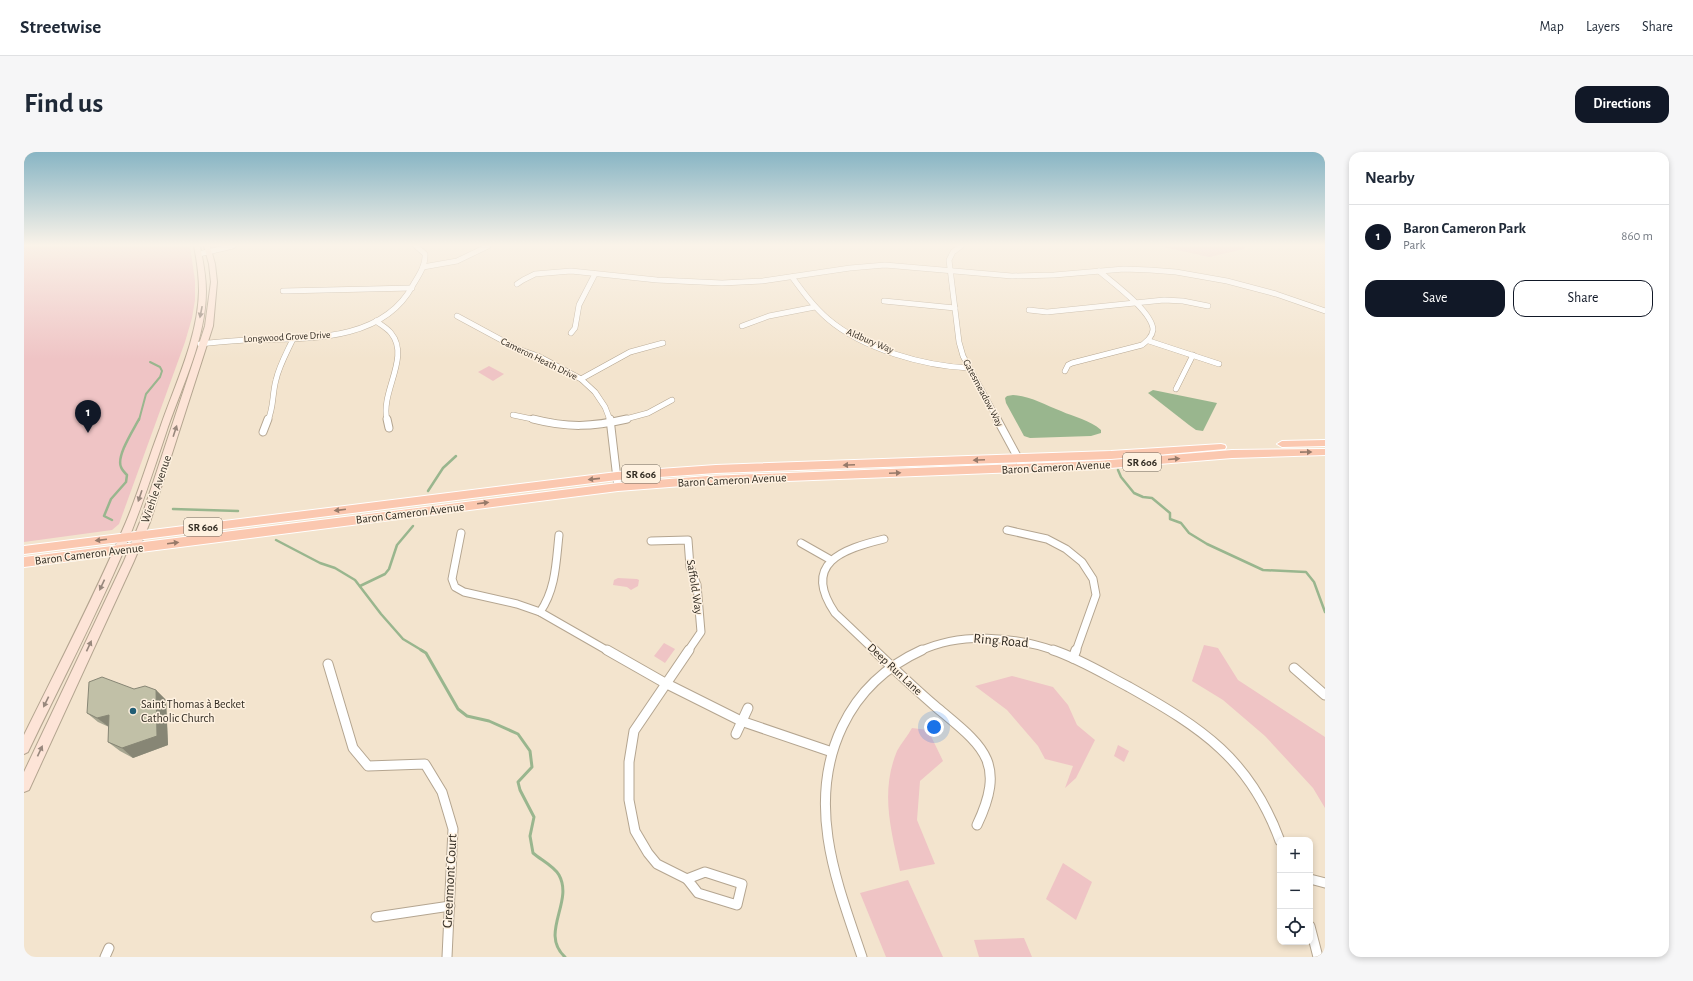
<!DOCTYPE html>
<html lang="en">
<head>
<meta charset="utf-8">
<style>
  body { margin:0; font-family:"Alegreya Sans",sans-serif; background:#f6f6f7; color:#1f2937 }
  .controls { position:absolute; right:12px; bottom:12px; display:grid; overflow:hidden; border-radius:8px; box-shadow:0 2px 6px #0003 }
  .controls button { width:36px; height:36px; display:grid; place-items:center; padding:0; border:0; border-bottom:1px solid #e0e1e3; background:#fff; color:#1f2937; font:20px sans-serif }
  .you { position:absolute; left:910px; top:575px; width:14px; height:14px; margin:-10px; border:3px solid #fff; border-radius:50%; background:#1a73e8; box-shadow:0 0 0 6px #1a73e833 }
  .badge { display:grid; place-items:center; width:26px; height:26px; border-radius:50%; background:#111827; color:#fff; font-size:13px; font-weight:700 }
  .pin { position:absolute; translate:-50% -33px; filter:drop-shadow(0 1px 2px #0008) }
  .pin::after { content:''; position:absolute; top:21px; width:14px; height:12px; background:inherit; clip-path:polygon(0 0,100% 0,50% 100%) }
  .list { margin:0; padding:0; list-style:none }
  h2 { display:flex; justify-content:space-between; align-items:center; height:52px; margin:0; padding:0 16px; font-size:17px }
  h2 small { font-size:13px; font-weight:400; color:#747a83 }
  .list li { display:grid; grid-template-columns:26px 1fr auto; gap:12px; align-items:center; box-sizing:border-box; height:64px; padding:0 16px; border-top:1px solid #e0e1e3 }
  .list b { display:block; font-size:15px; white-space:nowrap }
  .list p { margin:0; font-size:13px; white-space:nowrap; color:#747a83 }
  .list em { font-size:13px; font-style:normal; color:#747a83 }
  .actions { display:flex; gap:8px; padding:12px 16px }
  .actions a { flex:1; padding:9px 0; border:1px solid #111827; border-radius:12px; text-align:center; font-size:14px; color:#111827 }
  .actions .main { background:#111827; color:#fff }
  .icon { flex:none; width:22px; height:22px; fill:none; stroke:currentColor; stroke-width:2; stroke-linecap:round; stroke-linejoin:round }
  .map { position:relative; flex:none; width:1301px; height:805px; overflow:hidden; border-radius:12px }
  header { display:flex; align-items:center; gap:24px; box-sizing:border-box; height:56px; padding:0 20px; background:#fff; border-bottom:1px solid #e0e1e3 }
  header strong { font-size:19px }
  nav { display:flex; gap:22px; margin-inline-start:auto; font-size:14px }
  .intro { display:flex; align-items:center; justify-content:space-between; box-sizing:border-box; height:96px; padding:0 24px }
  h1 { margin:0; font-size:28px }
  .button { padding:10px 18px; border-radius:12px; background:#111827; color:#fff; font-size:14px; font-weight:700 }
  main { display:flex; gap:24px; padding:0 24px }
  aside { flex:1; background:#fff; border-radius:12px; box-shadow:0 2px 6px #0003 }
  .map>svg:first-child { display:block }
  .green { fill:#efc4c5 }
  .water { fill:#99b68e }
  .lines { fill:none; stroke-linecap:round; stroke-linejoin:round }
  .stream-far2 { stroke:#99b68e; stroke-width:2 }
  .stream-far1 { stroke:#99b68e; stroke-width:2.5 }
  .stream { stroke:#99b68e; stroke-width:3 }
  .street-far2-casing { stroke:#b4a590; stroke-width:6 }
  .street-far1-casing { stroke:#b4a590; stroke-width:9 }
  .street-casing { stroke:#b4a590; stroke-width:11 }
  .secondary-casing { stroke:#b4a590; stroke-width:2 }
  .primary-casing { stroke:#fff; stroke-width:2 }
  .street-far2 { stroke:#fff; stroke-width:5 }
  .street-far1 { stroke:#fff; stroke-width:7 }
  .street { stroke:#fff; stroke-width:9 }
  .secondary { fill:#fde4d7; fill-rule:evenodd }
  .primary { fill:#fbc8b0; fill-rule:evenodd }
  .wall { fill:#a6a590 }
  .shaded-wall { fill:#878675 }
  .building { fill:#c1c0a7; stroke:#878675 }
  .oneway { fill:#98887d }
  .oneway2 { fill:#967a6a }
  .poi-dot { fill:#215e75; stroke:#fef1e0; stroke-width:1.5 }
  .labels { text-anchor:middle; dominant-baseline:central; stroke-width:3; stroke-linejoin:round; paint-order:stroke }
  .far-street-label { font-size:10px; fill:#322c23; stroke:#fef1e0 }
  .shield { fill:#fef1e0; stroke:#6f675c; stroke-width:1 }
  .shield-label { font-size:11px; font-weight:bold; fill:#322c23 }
  .street-label { font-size:12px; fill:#322c23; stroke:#fef1e0 }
  .poi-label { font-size:12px; fill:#322c23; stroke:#fef1e0; text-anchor:start }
  .near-street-label { font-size:14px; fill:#322c23; stroke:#fef1e0 }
</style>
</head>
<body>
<header>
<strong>Streetwise</strong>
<nav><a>Map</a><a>Layers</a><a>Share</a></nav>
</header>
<div class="intro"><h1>Find us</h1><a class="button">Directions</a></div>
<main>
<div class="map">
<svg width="1301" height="805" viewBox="0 0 1301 805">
  <rect width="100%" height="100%" fill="#f3e4ce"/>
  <!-- green -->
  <g class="green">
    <polygon points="0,94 166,94 171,129 171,148 168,166 161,190 95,372 88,378 0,390"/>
    <polygon points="1135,94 1222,94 1220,97 1185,105"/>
    <polygon points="465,214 480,222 469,229 454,220"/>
    <polygon points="594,426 613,427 615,428 614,434 607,438 603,435 589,433 590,428"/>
    <polygon points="640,491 651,497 641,511 630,504"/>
    <polygon points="1180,493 1194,496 1214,528 1301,585 1301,656 1289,636 1241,584 1199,548 1168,529"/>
    <polygon points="988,524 1029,535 1044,553 1053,573 1071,588 1052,626 1041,636 1049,614 1021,607 1014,594 983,558 951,534"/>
    <path d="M888 576 904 578 919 609 896 629 893 668 911 712 876 719C867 678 856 640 873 599 877 591 884 584 888 576Z"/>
    <polygon points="1094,593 1105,599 1100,610 1090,604"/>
    <polygon points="1039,711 1068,730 1052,768 1022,747"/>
    <polygon points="884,728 919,805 862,805 836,741"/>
    <polygon points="1000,786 1008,805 955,805 950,788"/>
  </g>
  <!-- water -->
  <g class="water">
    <polygon points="1129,238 1193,251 1179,279 1172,278 1165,273 1124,241"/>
    <path d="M989 243C1007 244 1021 253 1037 259 1050 265 1066 268 1077 278V281L1067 284 1006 286 1000 284 982 251 981 246 983 244Z"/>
  </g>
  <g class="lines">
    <!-- stream-far2 -->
    <polyline class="stream-far2" points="115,268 122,242 136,225 138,219 136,215 126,210"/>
    <!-- stream-far1 -->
    <g class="stream-far1">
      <polyline points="1094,318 1097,325 1110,341 1119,345 1128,346 1146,361 1146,367 1157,371 1165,381 1183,392 1239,418 1282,420 1290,430 1301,460"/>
      <polyline points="404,339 419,316 432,304"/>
      <polyline points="149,357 214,359"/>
      <path d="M88 368 80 364 87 347 102 330 103 323C101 321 98 318 97 315 92 304 110 277 115 267"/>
      <polyline points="252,388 296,411 311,416 331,428 357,462 379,487 399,499"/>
      <polyline points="336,434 361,422 365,417 373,393 389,374"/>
    </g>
    <!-- stream -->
    <path class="stream" d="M397 498 402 501 434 557 443 564 465 569 494 582 506 599 508 615 494 630 496 638 510 665 506 684 509 701C517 708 530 714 535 723 550 750 515 781 541 805"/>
    <!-- street-far2 casing -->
    <g class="street-far2-casing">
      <g id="street-far2">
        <polyline points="937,94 929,100 925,108 935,190 939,204 974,268"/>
        <polyline points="175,102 209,94"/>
        <polyline points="399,115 433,109 464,94"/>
        <path d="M768 125C779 140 790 155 804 167 839 197 900 214 945 216"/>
        <polyline points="493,132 499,128 511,122 547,119 633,128 698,131 738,129 826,116 861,113 988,124 1030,123 1100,117 1126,118 1152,120 1203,129 1252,142 1301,159"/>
        <polyline points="259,139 388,136"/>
        <polyline points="860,149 931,156"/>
        <polyline points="1005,158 1023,160 1140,148 1159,149 1184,154"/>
        <polyline points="433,164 494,197 514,204 557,227 571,240 581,255 586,268"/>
        <path d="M352 169C357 173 363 176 367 181 387 205 356 240 363 268"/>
        <polyline points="718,174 745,164 791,155"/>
        <polyline points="547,181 551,176 555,153 571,122"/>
        <polyline points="1125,189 1195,212"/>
        <path d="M176 192C191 190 206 189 222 188 279 186 358 192 389 133 395 123 402 113 401 102L392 94"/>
        <path d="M1041 219 1044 213 1048 211 1118 193C1123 189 1128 185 1129 178 1129 160 1089 131 1075 119"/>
        <polyline points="557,227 606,200 639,191"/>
        <polyline points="1152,237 1169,203"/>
        <polyline points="489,263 513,268"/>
        <path d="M244 268C250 255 248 242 252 228 255 214 263 200 269 187"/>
        <polyline points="598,268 624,261 648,248"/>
      </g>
    </g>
    <!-- street-far1 casing -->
    <g class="street-far1-casing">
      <g id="street-far1">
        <polyline points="363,267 365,276"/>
        <path d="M509 267C544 276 568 275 603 267"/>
        <polyline points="586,267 594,335"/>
        <polyline points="973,267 1000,317"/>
        <polyline points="239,280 244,267"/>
        <polyline points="983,378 1023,387 1042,397 1058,410 1069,427 1072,443 1052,499"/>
        <polyline points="437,381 428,427 431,435 440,440 493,452 516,460 584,499"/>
        <polyline points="627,389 664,388 666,415 673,433 677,480 664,499"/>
        <polyline points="777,391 807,408"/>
        <path d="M516 460C532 437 532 410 535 383"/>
        <path d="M851 499 811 461C777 411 819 397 860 387"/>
        <path d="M896 499C937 480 989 484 1032 499"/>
      </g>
    </g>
    <!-- street casing -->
    <g class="street-casing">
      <g id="street">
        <polyline points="583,498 641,531 717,569 808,600"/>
        <path d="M850 498C870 517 890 536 911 554 957 593 984 608 953 673"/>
        <path d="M1029 498C1056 507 1080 522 1105 535 1178 576 1226 607 1256 689"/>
        <polyline points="1049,506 1052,498"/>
        <polyline points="304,512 329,596 344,614 401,612 418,640 429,677 423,805"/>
        <polyline points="1270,516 1301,543"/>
        <polyline points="712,582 724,556"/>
        <polygon points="681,720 718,732 713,753 674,741 663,727"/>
        <polyline points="663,727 633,712 624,701 611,679 605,648 605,610 610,579 665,498"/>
        <polyline points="1286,727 1301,731"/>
        <polyline points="352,765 426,754"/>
        <polyline points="1286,774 1294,805"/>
        <polyline points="81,805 85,796"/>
        <path d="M838 805C825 766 810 727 804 686 792 605 823 532 898 498"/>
      </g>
    </g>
    <!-- secondary casing -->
    <g class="secondary-casing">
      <g id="secondary">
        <path d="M170 94H176C179 109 182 124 182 139 182 186 159 232 144 275 130 317 117 358 100 398 71 466 36 533 4 600L0 602V583C35 512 71 443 102 370 115 339 124 307 136 276 151 232 174 186 175 139 175 124 173 109 170 94Z"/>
        <polygon points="180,94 186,94 191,112 193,130 189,174 126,370 110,409 5,638 0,640 0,620 100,409 116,370 181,174 187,130 185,112"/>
      </g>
    </g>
    <!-- primary casing -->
    <g class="primary-casing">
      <g id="primary">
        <polygon points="1301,288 1301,294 1258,295 1253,292 1258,289"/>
        <polygon points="1197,292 1201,293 1202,295 1201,297 1087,307 692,321 593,328 0,402 0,394 593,320 692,313 1087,299"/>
        <polygon points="1301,297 1301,303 1208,306 1074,317 684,332 594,339 0,415 0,405 594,331 684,324 1074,309 1208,298"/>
      </g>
    </g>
    <!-- street-far2 -->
    <use href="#street-far2" class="street-far2"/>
    <!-- street-far1 -->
    <use href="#street-far1" class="street-far1"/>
    <!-- street -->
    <use href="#street" class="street"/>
    <!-- secondary -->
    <use href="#secondary" class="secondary"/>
    <!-- primary -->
    <use href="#primary" class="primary"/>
  </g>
  <!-- wall -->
  <polygon class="wall" points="110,537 132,538 142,548 144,593 109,606 96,599 84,590 85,575 74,570 63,561"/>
  <!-- shaded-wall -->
  <g class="shaded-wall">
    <polygon points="132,538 142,548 144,593 109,606 98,596"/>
    <polygon points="85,563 85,575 73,566"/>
  </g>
  <!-- building -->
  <polygon class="building" points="78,525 110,537 121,534 132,538 133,584 98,596 84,590 85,563 73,566 63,561 65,530"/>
  <!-- one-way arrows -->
  <defs><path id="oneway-solid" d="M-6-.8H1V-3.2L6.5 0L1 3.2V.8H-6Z"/></defs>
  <g class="oneway">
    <use href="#oneway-solid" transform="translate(177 160) rotate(101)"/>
    <use href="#oneway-solid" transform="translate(151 279) rotate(-72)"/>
    <use href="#oneway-solid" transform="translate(116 344) rotate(109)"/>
    <use href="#oneway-solid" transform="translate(78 433) rotate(115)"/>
    <use href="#oneway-solid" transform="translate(65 494) rotate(-65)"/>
    <use href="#oneway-solid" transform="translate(22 550) rotate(116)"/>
    <use href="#oneway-solid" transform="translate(16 599) rotate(-65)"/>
  </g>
  <g class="oneway2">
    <use href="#oneway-solid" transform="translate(1282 300) rotate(-1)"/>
    <use href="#oneway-solid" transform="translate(1150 307) rotate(-5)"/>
    <use href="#oneway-solid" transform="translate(955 308) rotate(178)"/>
    <use href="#oneway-solid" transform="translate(825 313) rotate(178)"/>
    <use href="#oneway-solid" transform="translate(871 321) rotate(-2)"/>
    <use href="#oneway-solid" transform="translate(570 327) rotate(174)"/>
    <use href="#oneway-solid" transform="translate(459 351) rotate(-7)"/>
    <use href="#oneway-solid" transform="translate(316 358) rotate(173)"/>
    <use href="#oneway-solid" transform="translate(77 388) rotate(173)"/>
    <use href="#oneway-solid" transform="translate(149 391) rotate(-7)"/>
  </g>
  <!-- sky -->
  <linearGradient id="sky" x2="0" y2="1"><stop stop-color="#88b5c4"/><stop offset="0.45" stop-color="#faf3e9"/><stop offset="1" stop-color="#faf3e9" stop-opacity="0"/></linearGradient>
  <rect width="1301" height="207" fill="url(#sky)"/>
  <!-- markers -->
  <circle class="poi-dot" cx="109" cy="559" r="4"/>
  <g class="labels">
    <!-- far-street labels -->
    <g class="far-street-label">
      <text transform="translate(263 185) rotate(-3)">Longwood Grove Drive</text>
      <text transform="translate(846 189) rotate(23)">Aldbury Way</text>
      <text transform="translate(515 207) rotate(26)">Cameron Heath Drive</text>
      <text transform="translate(959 241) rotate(62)">Gatesmeadow Way</text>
    </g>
    <!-- shield labels -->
    <g class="shield">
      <rect x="1099" y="301" width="38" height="18" rx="3"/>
      <rect x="598" y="313" width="38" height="18" rx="3"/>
      <rect x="160" y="366" width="38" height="18" rx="3"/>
    </g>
    <g class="shield-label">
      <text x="1118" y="310">SR 606</text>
      <text x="617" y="322">SR 606</text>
      <text x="179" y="375">SR 606</text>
    </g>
    <!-- street labels -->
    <g class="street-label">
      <text transform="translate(1032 315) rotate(-3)">Baron Cameron Avenue</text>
      <text transform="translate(708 328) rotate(-3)">Baron Cameron Avenue</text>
      <text transform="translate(132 337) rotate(-71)">Wiehle Avenue</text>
      <text transform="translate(386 361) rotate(-7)">Baron Cameron Avenue</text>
      <text transform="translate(65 402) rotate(-7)">Baron Cameron Avenue</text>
      <text transform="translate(671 435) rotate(81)">Saffold Way</text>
      <text transform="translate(871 517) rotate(43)">Deep Run Lane</text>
    </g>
    <!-- poi labels -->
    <g class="poi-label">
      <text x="117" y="552">Saint Thomas à Becket<tspan x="117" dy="14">Catholic Church</tspan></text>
    </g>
    <!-- near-street labels -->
    <g class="near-street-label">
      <text transform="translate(977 489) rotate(5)">Ring Road</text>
      <text transform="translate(426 729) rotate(-87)">Greenmont Court</text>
    </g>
  </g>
</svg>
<div class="controls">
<button>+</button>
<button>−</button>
<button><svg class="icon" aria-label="locate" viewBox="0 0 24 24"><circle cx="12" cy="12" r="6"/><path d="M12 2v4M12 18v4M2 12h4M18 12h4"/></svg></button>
</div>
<div class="you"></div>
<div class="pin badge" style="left:64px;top:281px">1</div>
</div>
<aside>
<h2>Nearby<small></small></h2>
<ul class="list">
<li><span class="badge">1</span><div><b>Baron Cameron Park</b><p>Park</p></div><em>860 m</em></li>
</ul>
<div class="actions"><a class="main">Save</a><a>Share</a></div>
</aside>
</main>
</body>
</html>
